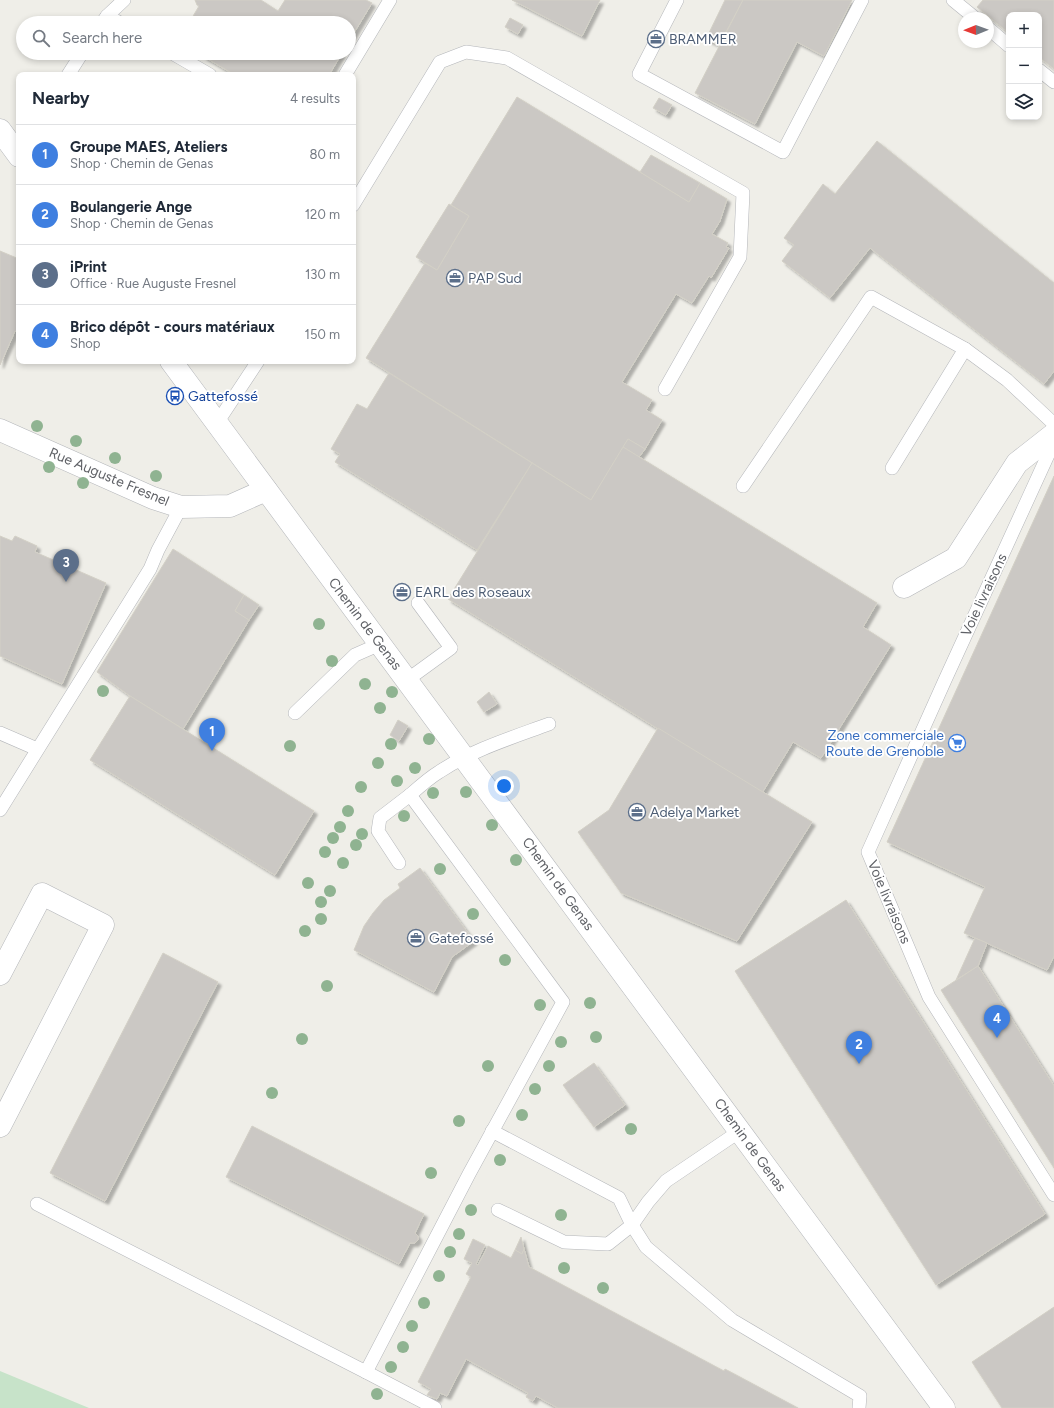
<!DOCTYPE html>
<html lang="en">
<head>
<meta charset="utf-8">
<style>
  body { margin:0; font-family:Figtree,sans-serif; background:#f6f6f7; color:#1f2937 }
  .controls { position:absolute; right:12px; top:12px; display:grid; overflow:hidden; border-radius:8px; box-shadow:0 2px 6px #0003 }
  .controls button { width:36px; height:36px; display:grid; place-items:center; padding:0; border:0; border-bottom:1px solid #e0e1e3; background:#fff; color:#1f2937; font:20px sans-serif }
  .compass { position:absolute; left:958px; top:12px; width:36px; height:36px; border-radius:50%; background:#fff; box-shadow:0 2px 6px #0003; rotate:269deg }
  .you { position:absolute; left:504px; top:786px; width:14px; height:14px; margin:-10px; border:3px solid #fff; border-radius:50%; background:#1a73e8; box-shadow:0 0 0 6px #1a73e833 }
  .badge { display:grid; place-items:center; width:26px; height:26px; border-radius:50%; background:#d55d47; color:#fff; font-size:13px; font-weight:700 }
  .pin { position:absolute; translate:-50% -33px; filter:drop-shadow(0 1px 2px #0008) }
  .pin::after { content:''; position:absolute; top:21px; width:14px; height:12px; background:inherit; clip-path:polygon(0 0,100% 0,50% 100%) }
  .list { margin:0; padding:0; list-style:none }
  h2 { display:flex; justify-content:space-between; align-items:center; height:52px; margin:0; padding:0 16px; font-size:17px }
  h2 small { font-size:13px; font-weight:400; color:#747a83 }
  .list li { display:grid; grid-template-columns:26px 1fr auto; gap:12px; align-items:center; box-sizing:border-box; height:60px; padding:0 16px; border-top:1px solid #e0e1e3 }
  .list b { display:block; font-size:15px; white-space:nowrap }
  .list p { margin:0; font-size:13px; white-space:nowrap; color:#747a83 }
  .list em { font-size:13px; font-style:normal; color:#747a83 }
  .icon { flex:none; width:22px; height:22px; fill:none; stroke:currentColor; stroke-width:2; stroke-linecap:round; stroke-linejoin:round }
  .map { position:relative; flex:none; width:1054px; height:1408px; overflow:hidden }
  .search { position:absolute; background:#fff; box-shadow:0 2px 6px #0003; left:16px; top:16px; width:340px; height:44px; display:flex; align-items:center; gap:10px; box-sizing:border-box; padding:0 14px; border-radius:22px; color:#747a83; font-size:15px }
  .panel { position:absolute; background:#fff; box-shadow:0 2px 6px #0003; left:16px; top:72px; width:340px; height:292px; border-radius:8px }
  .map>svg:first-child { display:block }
  .green { fill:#c7e3c9 }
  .building { fill:#cbc8c4; stroke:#d3d0c6; filter:url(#shadow) }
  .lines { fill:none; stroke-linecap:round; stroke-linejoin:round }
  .lane-casing { stroke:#b4b6ba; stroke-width:14 }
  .street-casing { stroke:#b4b6ba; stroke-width:23 }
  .lane { stroke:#fff; stroke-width:13 }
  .street { stroke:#fff; stroke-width:22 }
  .tree { fill:#8fb391 }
  .labels { text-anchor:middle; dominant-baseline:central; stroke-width:3.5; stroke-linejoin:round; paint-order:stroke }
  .service-label { font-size:14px; fill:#4e5e75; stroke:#fff; text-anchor:start }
  .transit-label { font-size:14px; fill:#164399; stroke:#fff; text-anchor:start }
  .street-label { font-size:14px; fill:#5f6166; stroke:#fff }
  .shop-label { font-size:14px; fill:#366cbe; stroke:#fff; text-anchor:end }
</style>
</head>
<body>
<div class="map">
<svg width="1054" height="1408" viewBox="0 0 1054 1408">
  <defs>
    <filter id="shadow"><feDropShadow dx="3.5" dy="3.5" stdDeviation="1" flood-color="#0004"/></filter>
  </defs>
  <rect width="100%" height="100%" fill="#efeee8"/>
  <!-- green -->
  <polygon class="green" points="0,1371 89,1408 0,1408"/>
  <!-- building -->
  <g class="building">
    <polygon points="195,0 261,0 278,11 285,0 366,0 372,3 349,41 349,23 189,23 199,6 197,5"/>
    <polygon points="512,0 600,0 582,36"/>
    <polygon points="725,0 743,0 719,45 706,39"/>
    <polygon points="743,0 852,0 824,56 797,42 755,124 695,93"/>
    <polygon points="983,0 1054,0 1054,69 1039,57 1039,15 1009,15 1009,33 977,7"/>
    <polygon points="510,18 523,25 518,34 505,27"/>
    <polygon points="205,53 342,53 329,75 235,75 203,56"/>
    <polygon points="517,97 689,202 700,183 727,199 720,221 712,234 728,243 726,247 729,248 711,278 709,276 692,303 676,294 622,382 652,400 646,410 662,420 645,449 628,439 591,500 366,358 425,263 437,270 469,216 451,205"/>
    <polygon points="659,98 672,105 666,115 653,108"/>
    <polygon points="877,141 1054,283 1054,371 1044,384 870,248 830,298 782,261 794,245 784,238 823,184 835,194"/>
    <polygon points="651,155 700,183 689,202 640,172"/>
    <polygon points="449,204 469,216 437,270 416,257"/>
    <polygon points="0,251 19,259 19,333 15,331 0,365"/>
    <polygon points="389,373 532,463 477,550 335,462 340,454 331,449 357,404 367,409"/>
    <polygon points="628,439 645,449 639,457 623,447"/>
    <polygon points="623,447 877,603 863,627 891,645 821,758 793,742 762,793 448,599 532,463 591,500"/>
    <polygon points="1054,476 1054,956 1047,970 964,933 985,887 887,842"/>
    <polygon points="0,536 12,541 15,536 37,546 35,552 106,583 62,684 0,656"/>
    <polygon points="173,549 244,595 235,611 249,620 183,729 130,696 97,672"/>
    <polygon points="244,595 259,605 249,620 235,611"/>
    <polygon points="489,692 497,704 484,712 477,702"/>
    <polygon points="130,696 314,811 275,875 90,760"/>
    <polygon points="398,720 408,726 399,741 390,735"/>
    <polygon points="658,728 812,822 737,941 621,893 578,832 609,810"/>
    <polygon points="420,868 474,941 452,957 434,992 354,950 364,926 373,913 384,900 400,888 398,884"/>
    <polygon points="846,900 1045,1214 936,1285 735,971"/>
    <polygon points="975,938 987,943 978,966 956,980"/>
    <polygon points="163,953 218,982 105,1201 50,1173"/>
    <polygon points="978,966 1054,1086 1054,1168 941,990"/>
    <polygon points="594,1063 625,1105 594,1127 563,1085"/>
    <polygon points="252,1126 424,1214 415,1233 418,1236 418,1240 415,1243 410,1243 399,1264 226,1177"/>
    <polygon points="521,1237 524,1249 522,1254 515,1250"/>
    <polygon points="473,1239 485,1245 476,1264 478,1265 488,1246 511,1258 515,1250 522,1254 524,1249 529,1267 724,1371 725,1369 798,1408 558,1408 536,1396 533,1401 526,1397 528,1393 466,1359 447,1396 440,1393 437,1399 427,1395 431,1389 418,1382 471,1277 466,1274 472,1263 464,1259"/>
    <polygon points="1054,1307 1054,1408 1002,1408 972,1362"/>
  </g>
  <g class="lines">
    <!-- lane casing -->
    <g class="lane-casing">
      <g id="lane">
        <polyline points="677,0 639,74 783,152 862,0"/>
        <polyline points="953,0 975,18"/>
        <polyline points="107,16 124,0"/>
        <polyline points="102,23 107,16 120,23"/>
        <polyline points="988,28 1009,46"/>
        <polyline points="172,53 210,75"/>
        <polyline points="1039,70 1054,82"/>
        <polyline points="68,75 82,53"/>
        <polyline points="345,75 390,0"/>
        <polyline points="353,205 440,62 466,52 507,58 743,193 740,257 665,389"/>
        <polyline points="217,423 258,361"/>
        <polyline points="1054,442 945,680 868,852 929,997 1054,1195"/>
        <polyline points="892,468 965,349"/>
        <polyline points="743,486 871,297 965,349 1007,380 1054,424"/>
        <polyline points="407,680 451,648 418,603"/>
        <polyline points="295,713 355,655 380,644"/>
        <polyline points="0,733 37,749"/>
        <polyline points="0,810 150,569 158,550 181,507"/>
        <polyline points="399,863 378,831 380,818 410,795"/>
        <polyline points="492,1131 619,1198 632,1225 646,1247 732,1320 860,1396 859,1408"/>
        <path d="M37 1204 366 1372 469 1174 563 1002 410 795C419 787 429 778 439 772 472 750 511 738 549 724"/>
        <polyline points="498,1210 564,1242 608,1244 632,1225 648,1202 666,1181 740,1131"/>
        <polyline points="366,1372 435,1408"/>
      </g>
    </g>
    <!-- street casing -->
    <g class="street-casing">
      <g id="street">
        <polyline points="0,130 19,156"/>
        <polyline points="171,361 944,1408"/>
        <polyline points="0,430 153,498 181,507 230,506 266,490"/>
        <polyline points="904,587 956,558 1017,463 1054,434"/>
        <polyline points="0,974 42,894 103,925 0,1126"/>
      </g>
    </g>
    <!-- lane -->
    <use href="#lane" class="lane"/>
    <!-- street -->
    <use href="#street" class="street"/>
  </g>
  <!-- trees -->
  <g class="tree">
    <circle cx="37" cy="426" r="6"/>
    <circle cx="76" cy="441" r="6"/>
    <circle cx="115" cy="458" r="6"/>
    <circle cx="49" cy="467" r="6"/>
    <circle cx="156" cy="476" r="6"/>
    <circle cx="83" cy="483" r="6"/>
    <circle cx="319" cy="624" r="6"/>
    <circle cx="332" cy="661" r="6"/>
    <circle cx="365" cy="684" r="6"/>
    <circle cx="103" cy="691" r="6"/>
    <circle cx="392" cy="692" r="6"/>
    <circle cx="380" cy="708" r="6"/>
    <circle cx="429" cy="739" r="6"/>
    <circle cx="391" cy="744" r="6"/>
    <circle cx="290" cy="746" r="6"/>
    <circle cx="378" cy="763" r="6"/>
    <circle cx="415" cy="768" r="6"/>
    <circle cx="397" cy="781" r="6"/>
    <circle cx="361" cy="787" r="6"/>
    <circle cx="466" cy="792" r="6"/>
    <circle cx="433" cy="793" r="6"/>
    <circle cx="348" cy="811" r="6"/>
    <circle cx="404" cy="816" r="6"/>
    <circle cx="492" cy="825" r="6"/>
    <circle cx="340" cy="827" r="6"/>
    <circle cx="362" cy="834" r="6"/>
    <circle cx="333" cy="838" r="6"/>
    <circle cx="356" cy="845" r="6"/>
    <circle cx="325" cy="852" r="6"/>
    <circle cx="516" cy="860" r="6"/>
    <circle cx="343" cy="863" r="6"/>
    <circle cx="440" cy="869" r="6"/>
    <circle cx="308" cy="883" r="6"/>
    <circle cx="330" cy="891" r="6"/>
    <circle cx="321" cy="902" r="6"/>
    <circle cx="473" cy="914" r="6"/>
    <circle cx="321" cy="919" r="6"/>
    <circle cx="305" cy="931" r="6"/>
    <circle cx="505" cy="960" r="6"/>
    <circle cx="327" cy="986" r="6"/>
    <circle cx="590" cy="1003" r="6"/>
    <circle cx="540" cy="1005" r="6"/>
    <circle cx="596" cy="1037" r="6"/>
    <circle cx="302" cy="1039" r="6"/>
    <circle cx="561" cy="1042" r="6"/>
    <circle cx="488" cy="1066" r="6"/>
    <circle cx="549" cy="1066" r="6"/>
    <circle cx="535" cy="1089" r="6"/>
    <circle cx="272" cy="1093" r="6"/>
    <circle cx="522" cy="1115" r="6"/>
    <circle cx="459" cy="1121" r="6"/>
    <circle cx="631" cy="1129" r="6"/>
    <circle cx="500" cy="1160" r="6"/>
    <circle cx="431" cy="1173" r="6"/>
    <circle cx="471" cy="1210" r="6"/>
    <circle cx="561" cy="1215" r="6"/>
    <circle cx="459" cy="1234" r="6"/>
    <circle cx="450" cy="1252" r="6"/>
    <circle cx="564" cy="1268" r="6"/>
    <circle cx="439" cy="1276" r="6"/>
    <circle cx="603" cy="1288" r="6"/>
    <circle cx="424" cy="1303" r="6"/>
    <circle cx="412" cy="1326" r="6"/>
    <circle cx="403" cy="1347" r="6"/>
    <circle cx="391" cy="1367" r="6"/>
    <circle cx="377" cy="1394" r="6"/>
  </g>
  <!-- icons -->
  <defs>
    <g id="office-ring" transform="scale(0.9)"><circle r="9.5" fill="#fff" stroke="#5c6f8a" stroke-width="1.5"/><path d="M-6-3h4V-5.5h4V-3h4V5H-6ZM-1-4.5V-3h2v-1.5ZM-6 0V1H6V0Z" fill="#5c6f8a"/></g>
    <g id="bus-ring" transform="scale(0.9)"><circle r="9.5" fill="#fff" stroke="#1a4fb4" stroke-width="1.5"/><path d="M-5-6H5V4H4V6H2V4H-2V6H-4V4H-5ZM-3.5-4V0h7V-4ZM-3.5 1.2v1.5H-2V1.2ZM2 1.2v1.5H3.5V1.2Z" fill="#1a4fb4"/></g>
    <g id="supermarket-ring" transform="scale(0.9)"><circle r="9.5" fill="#fff" stroke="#3f7fe0" stroke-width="1.5"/><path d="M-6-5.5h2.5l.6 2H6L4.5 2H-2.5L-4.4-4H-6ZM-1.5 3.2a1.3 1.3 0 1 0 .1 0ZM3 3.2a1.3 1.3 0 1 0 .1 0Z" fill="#3f7fe0"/></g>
  </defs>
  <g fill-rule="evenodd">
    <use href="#office-ring" x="656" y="39"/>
    <use href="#office-ring" x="455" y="278"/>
    <use href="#bus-ring" x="175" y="396"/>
    <use href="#office-ring" x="402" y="592"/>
    <use href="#supermarket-ring" x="957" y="743"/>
    <use href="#office-ring" x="637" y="812"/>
    <use href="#office-ring" x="416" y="938"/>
  </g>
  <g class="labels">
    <!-- service labels -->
    <g class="service-label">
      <text x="669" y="39">BRAMMER</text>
      <text x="468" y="278">PAP Sud</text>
      <text x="415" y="592">EARL des Roseaux</text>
      <text x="650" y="812">Adelya Market</text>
      <text x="429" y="938">Gatefossé</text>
    </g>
    <!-- transit labels -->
    <g class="transit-label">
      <text x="188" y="396">Gattefossé</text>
    </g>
    <!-- street labels -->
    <g class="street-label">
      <text transform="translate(109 477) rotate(23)">Rue Auguste Fresnel</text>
      <text transform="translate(984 595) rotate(-65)">Voie livraisons</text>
      <text transform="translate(365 624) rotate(53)">Chemin de Genas</text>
      <text transform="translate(558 884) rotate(54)">Chemin de Genas</text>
      <text transform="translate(889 902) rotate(67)">Voie livraisons</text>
      <text transform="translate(750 1145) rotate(54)">Chemin de Genas</text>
    </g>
    <!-- shop labels -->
    <g class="shop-label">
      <text x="944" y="735">Zone commerciale<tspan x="944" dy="16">Route de Grenoble</tspan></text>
    </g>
  </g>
</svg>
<div class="controls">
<button>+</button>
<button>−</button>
<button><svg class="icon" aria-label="layers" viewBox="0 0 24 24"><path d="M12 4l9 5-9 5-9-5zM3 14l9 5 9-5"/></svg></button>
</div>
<svg class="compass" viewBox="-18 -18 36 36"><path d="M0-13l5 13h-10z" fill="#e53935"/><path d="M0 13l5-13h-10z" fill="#747a83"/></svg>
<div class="you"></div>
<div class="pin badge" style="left:212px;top:751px;background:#3f7fe0">1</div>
<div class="pin badge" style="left:859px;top:1064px;background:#3f7fe0">2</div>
<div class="pin badge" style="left:66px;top:582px;background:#5c6f8a">3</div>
<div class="pin badge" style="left:997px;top:1038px;background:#3f7fe0">4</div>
<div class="search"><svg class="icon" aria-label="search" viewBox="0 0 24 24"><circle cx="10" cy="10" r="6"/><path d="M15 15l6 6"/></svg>Search here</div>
<section class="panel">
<h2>Nearby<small>4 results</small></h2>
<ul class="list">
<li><span class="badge" style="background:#3f7fe0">1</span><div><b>Groupe MAES, Ateliers</b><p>Shop · Chemin de Genas</p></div><em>80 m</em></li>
<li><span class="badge" style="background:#3f7fe0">2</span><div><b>Boulangerie Ange</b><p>Shop · Chemin de Genas</p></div><em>120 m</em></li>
<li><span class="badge" style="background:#5c6f8a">3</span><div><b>iPrint</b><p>Office · Rue Auguste Fresnel</p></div><em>130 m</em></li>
<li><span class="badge" style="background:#3f7fe0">4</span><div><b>Brico dépôt - cours matériaux</b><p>Shop</p></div><em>150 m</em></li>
</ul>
</section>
</div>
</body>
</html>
